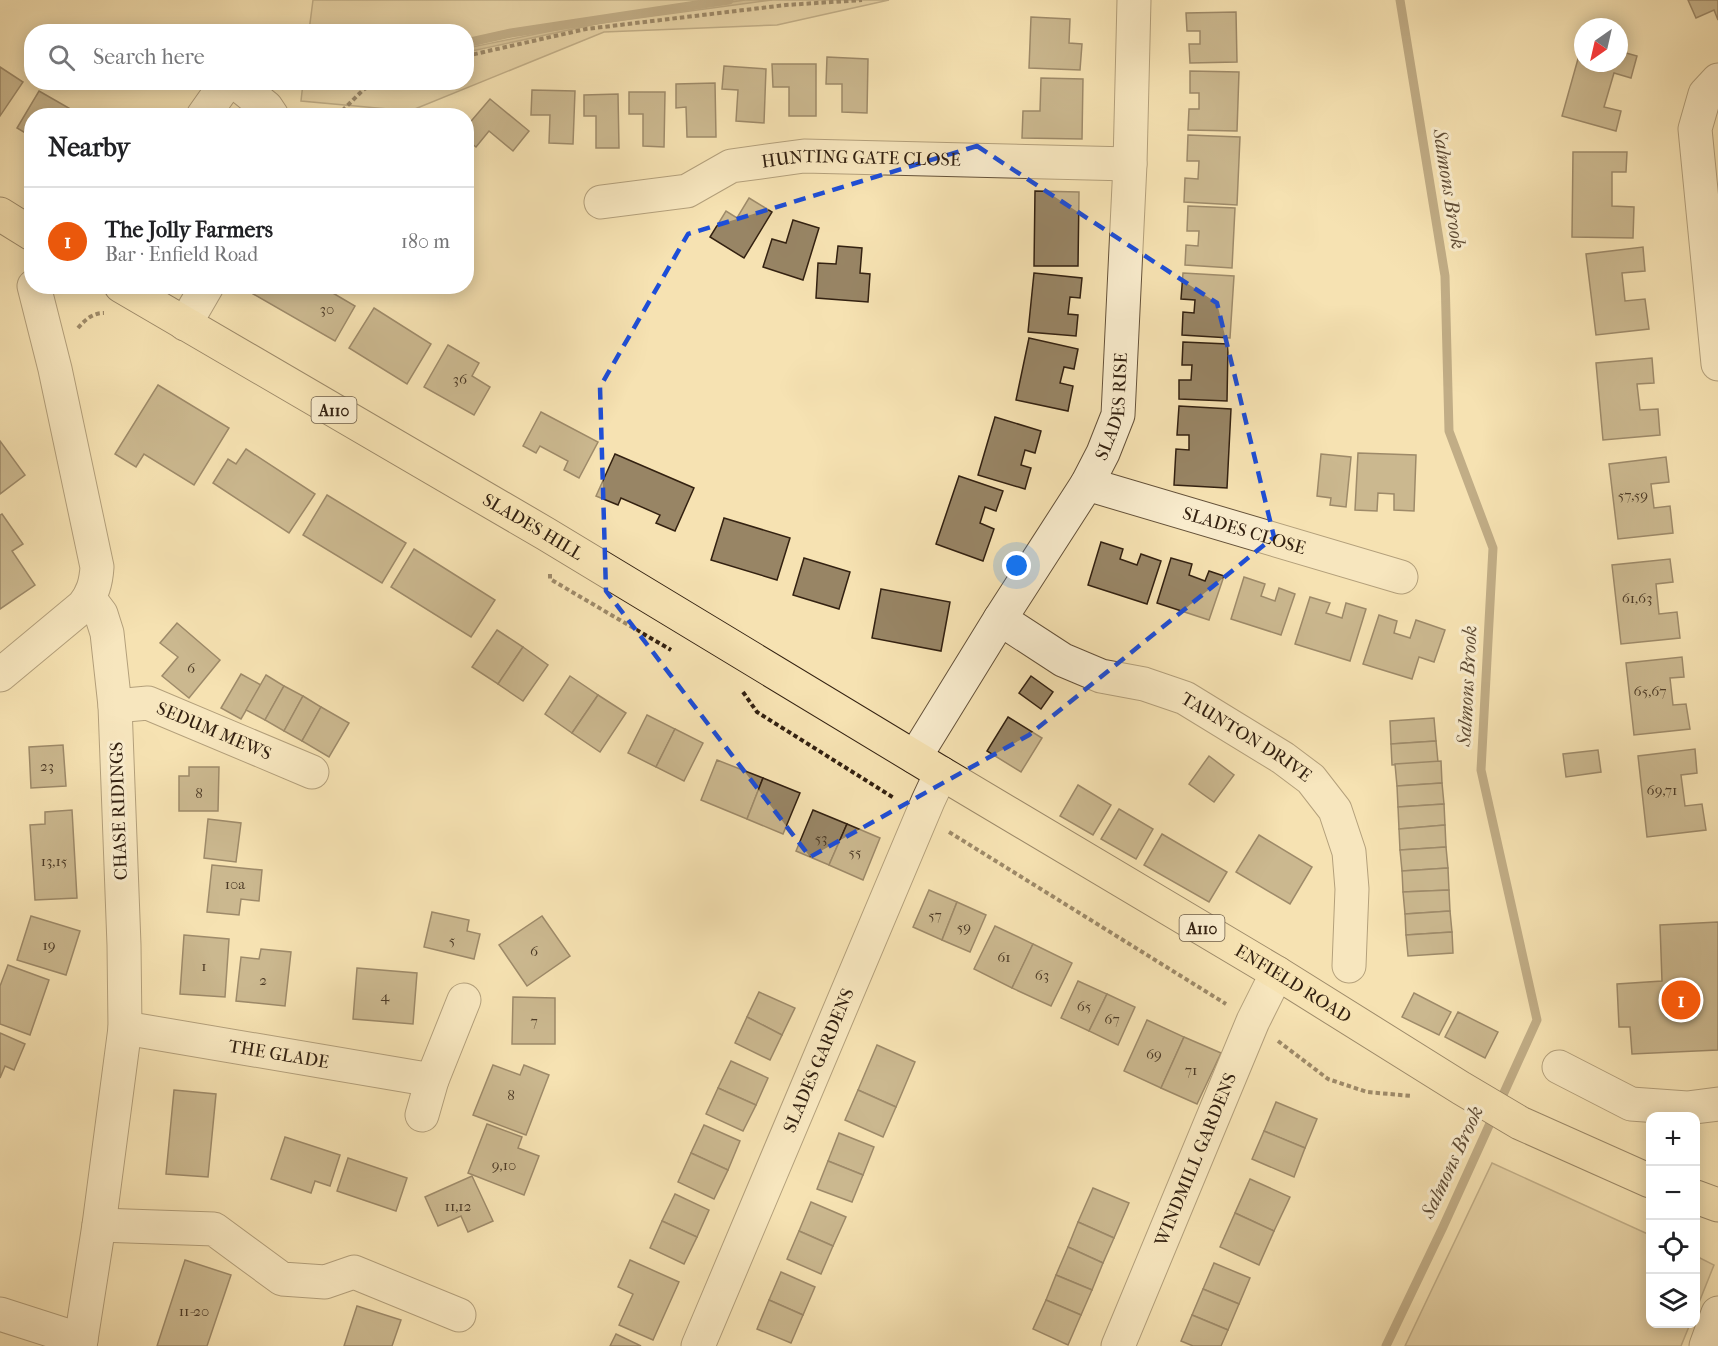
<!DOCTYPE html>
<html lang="en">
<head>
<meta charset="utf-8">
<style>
  body { margin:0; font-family:"IM FELL French Canon",serif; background:#f6f6f6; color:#202124 }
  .controls { position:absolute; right:18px; bottom:18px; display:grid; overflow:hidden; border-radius:12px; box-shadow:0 3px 15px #0003 }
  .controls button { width:54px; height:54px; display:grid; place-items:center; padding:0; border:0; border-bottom:2px solid #e0e0e0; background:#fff; color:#202124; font:30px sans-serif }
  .compass { position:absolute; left:1574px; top:18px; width:54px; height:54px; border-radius:50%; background:#fff; box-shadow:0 3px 15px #0003; rotate:214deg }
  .you { position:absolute; left:1017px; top:566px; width:21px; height:21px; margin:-15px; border:4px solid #fff; border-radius:50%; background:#1a73e8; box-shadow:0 0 0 9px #1a73e833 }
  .badge { display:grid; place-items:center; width:39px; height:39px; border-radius:50%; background:#ea580c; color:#fff; font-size:20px; font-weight:700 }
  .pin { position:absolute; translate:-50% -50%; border:3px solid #fff; box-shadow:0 2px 6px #0006 }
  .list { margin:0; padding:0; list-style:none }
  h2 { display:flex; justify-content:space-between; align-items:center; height:78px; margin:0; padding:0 24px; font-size:26px }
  h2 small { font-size:20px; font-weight:400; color:#757577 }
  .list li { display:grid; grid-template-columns:39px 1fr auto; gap:18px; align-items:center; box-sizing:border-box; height:108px; padding:0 24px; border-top:2px solid #e0e0e0 }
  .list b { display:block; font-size:22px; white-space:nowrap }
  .list p { margin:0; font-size:20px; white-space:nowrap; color:#757577 }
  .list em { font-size:20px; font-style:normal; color:#757577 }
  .icon { flex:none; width:33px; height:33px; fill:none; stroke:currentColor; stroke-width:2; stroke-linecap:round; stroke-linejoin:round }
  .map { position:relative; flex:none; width:1718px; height:1346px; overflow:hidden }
  .search { position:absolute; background:#fff; box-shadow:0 3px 15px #0003; left:24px; top:24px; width:450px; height:66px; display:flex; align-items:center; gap:15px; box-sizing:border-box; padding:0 21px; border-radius:24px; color:#757577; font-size:22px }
  .panel { position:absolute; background:#fff; box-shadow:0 3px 15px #0003; left:24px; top:108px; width:450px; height:186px; border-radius:24px }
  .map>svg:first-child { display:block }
  .green { fill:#d5c197; stroke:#847154; stroke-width:1.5 }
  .water { fill:#b4a07b; stroke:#806d51; stroke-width:1.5 }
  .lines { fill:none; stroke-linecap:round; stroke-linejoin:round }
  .stream { stroke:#806d51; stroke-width:9 }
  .building { fill:#988565; stroke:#332111; stroke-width:1.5 }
  .minor-casing { stroke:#645139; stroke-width:35 }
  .major-casing { stroke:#332111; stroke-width:35 }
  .path { stroke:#332111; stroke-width:4; stroke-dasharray:4.5 3; stroke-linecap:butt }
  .minor { stroke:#f9eccd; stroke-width:33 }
  .major { stroke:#f6e2b2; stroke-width:33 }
  .marked { fill:none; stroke:#1d4ed8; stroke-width:4.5; stroke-dasharray:12 8; stroke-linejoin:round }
  .labels { text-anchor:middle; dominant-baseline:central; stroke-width:6; stroke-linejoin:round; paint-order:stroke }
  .number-label { font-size:15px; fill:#4c3a26 }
  .shield { fill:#f9eccd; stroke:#6e5e49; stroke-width:1.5 }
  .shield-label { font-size:16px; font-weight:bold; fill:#332111 }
  .street-label { font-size:18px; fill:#332111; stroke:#f9eccd }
  .water-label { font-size:20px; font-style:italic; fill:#604d36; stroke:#f9eccd }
</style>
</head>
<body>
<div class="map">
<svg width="1718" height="1346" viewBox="0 0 1718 1346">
  <rect width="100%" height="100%" fill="#f6e2b2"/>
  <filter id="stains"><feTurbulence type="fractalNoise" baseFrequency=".00333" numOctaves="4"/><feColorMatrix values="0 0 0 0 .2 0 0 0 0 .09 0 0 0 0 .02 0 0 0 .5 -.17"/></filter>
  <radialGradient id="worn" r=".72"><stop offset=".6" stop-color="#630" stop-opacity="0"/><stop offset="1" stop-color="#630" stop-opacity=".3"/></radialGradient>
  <!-- green -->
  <g class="green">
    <polygon points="313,0 889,0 777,25 604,32 410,111 301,101 303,83 466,82 466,32 309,31"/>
    <polygon points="1492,1163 1650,1235 1650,1324 1690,1324 1681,1346 1405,1346"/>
    <polygon points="1696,1256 1714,1265 1696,1310"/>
  </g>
  <!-- water -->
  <polygon class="water" points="745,0 772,0 601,23 467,52 467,48 580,25"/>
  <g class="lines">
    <!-- stream -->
    <g class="stream">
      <polyline points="466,43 511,33 729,0"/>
      <polyline points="1386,1346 1443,1227 1537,1020 1481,770 1493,548 1449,431 1445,276 1400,0"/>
    </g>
  </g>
  <!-- building -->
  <g class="building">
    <polygon points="1688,0 1718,0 1718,20 1714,10 1696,18"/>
    <polygon points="1236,12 1237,62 1190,63 1189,44 1200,44 1200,31 1187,31 1186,13"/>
    <polygon points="1031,17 1070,19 1069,43 1082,44 1080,70 1029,68"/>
    <polygon points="1583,41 1583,63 1619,63 1619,51 1637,56 1631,78 1614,73 1604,107 1621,111 1616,131 1562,116"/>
    <polygon points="827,57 868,59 867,113 842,112 842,84 826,84"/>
    <polygon points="772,64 816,64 816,116 789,116 789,87 773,87"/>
    <polygon points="724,66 766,69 764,123 736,121 738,90 722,89"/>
    <polygon points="0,67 23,82 0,116"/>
    <polygon points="1190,71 1239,72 1237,131 1188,130 1189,109 1199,109 1199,93 1190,93"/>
    <polygon points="1041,78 1083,79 1082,139 1022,138 1023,111 1040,111"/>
    <polygon points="715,83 716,137 687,137 686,107 676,108 676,84"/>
    <polygon points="532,90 575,91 573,144 549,143 550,115 531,115"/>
    <polygon points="39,91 81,115 32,116 32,137 17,128"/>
    <polygon points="629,92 665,92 664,147 643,146 643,114 629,114"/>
    <polygon points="618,94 619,148 596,148 596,116 584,116 584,95"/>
    <polygon points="490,99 529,131 513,151 489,131 476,147 466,139 466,127"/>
    <polygon points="1188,135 1240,137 1237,205 1184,202 1185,178 1198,179 1199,161 1187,161"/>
    <polygon points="1573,152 1627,152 1626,172 1612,172 1612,206 1634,207 1633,238 1572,237"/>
    <polygon points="1035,191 1079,192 1078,266 1034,266"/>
    <polygon points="749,198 772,212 744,258 710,237 726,211 737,218"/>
    <polygon points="1188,206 1235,208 1232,268 1185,265 1186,245 1198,246 1199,231 1187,231"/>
    <polygon points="793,220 819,228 803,280 763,267 772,239 786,243"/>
    <polygon points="838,246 862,248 860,273 870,274 868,302 816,298 818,263 836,264"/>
    <polygon points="1643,247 1645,271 1622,273 1625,301 1645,299 1649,329 1596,335 1586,254"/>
    <polygon points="1034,273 1082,278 1080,298 1070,297 1068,314 1078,315 1076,336 1028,332"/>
    <polygon points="1183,273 1234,276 1230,338 1182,335 1183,312 1194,313 1195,300 1181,299"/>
    <polygon points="321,286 355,306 335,341 241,287"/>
    <polygon points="374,308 431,344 407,384 349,348"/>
    <polygon points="1029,338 1078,349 1074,369 1064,367 1060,383 1073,386 1068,411 1016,400"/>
    <polygon points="1183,342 1228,344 1227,401 1179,399 1179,380 1191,380 1192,365 1182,365"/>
    <polygon points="448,345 479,363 472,376 490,387 474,415 424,387"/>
    <polygon points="1652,358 1654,383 1637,384 1640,410 1658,409 1660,435 1603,440 1596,363"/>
    <polygon points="158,385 229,428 194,485 144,454 136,467 115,454"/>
    <polygon points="1179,406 1231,409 1227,488 1174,485 1176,449 1189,450 1189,435 1177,435"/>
    <polygon points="541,412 598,442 579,478 564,470 568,461 540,446 536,453 523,446"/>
    <polygon points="995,417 1041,431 1035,453 1025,450 1021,465 1031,468 1025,489 978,475"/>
    <polygon points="0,441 25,475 0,494"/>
    <polygon points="246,449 315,494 289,533 213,483 228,459 236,464"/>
    <polygon points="1358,453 1416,455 1414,511 1394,510 1394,494 1378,493 1377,511 1355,510"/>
    <polygon points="615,454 694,488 675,531 656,523 660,515 621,498 618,505 596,496"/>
    <polygon points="1321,454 1351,457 1346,507 1330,505 1331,498 1317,496"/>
    <polygon points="1666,457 1669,482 1651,484 1654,508 1670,506 1673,533 1618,539 1609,464"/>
    <polygon points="959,476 1003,491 996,511 985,507 980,523 994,529 983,561 936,544"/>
    <polygon points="327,495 406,543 382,583 303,535"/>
    <polygon points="2,514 23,544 12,551 35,585 0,609 0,515"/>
    <polygon points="724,518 790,538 777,580 711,560"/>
    <polygon points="1101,542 1123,549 1120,559 1137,565 1141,554 1161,561 1147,604 1088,585"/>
    <polygon points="414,549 495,600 471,637 391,587"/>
    <polygon points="804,558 850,572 839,609 793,595"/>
    <polygon points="1171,558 1192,564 1189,575 1205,581 1209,571 1224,576 1209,620 1157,603"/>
    <polygon points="1670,559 1673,582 1656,584 1659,614 1677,612 1680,638 1621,644 1612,565"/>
    <polygon points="1244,577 1265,584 1261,596 1275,601 1279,588 1295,594 1281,635 1231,619"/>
    <polygon points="881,589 950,602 941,651 872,638"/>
    <polygon points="1310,597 1330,603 1326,613 1342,618 1346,603 1366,609 1350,661 1295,644"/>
    <polygon points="1379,615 1397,621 1394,633 1410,638 1416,620 1445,630 1434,662 1419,657 1412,679 1363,664"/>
    <polygon points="177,623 220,660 189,698 162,676 178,657 160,643"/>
    <polygon points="497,630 523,647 498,684 472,667"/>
    <polygon points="523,647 548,665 523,701 498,684"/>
    <polygon points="1682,657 1684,677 1670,678 1673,705 1686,704 1690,729 1634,735 1626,663"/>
    <polygon points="241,674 261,685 241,719 221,708"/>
    <polygon points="266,675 284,686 265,720 246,710"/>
    <polygon points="570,676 598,695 572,733 545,714"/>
    <polygon points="1031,676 1053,692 1041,709 1019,693"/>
    <polygon points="284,686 303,696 284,731 265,720"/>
    <polygon points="598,695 626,713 600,752 572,733"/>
    <polygon points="303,696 321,707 302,741 284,731"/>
    <polygon points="321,707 349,723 329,757 302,741"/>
    <polygon points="647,715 675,729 656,767 628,753"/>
    <polygon points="1008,717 1042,738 1021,772 987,751"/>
    <polygon points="1434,718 1436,741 1391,744 1390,721"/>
    <polygon points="675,729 703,743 684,781 656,767"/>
    <polygon points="1436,741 1438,762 1392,765 1391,744"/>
    <polygon points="63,745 66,786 31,788 29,747"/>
    <polygon points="1695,749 1697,773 1681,775 1685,806 1702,804 1706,830 1647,837 1638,756"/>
    <polygon points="1598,750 1601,772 1566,777 1563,754"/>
    <polygon points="1209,756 1234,775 1214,802 1189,784"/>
    <polygon points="717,760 763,778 747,819 701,800"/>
    <polygon points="1441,761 1442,783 1397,786 1395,764"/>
    <polygon points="189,767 219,767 218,811 179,811 179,776 189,776"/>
    <polygon points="763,778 800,793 783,834 747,819"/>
    <polygon points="1442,783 1444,804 1398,807 1397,786"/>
    <polygon points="1078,785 1111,805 1093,835 1060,816"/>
    <polygon points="1444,804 1445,825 1399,829 1398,807"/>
    <polygon points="1119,809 1153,829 1136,859 1101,839"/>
    <polygon points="72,810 77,898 35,900 30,825 45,824 45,812"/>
    <polygon points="813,810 847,824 829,865 796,851"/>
    <polygon points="208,819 241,823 236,862 204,858"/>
    <polygon points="847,824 880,838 863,880 829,865"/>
    <polygon points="1445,825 1446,847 1400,850 1399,829"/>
    <polygon points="1162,834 1227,872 1209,902 1144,865"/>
    <polygon points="1259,835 1312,867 1290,904 1236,872"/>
    <polygon points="1446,847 1448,868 1402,871 1400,850"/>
    <polygon points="212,865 262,870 259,901 241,899 239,915 207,912"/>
    <polygon points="1448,868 1449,890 1403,892 1402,871"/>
    <polygon points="929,890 957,902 942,940 913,927"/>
    <polygon points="1449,890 1450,911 1405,914 1403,892"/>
    <polygon points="957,902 986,915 970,952 942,940"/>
    <polygon points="1450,911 1452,932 1406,935 1405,914"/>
    <polygon points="432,912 469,920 467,931 480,934 474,959 424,947"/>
    <polygon points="31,916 80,931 66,975 17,960"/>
    <polygon points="542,916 570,956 527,986 499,945"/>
    <polygon points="1718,922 1718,1050 1632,1054 1630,1027 1619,1027 1617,984 1662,981 1660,925"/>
    <polygon points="995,926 1033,944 1012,988 974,969"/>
    <polygon points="1452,932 1453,953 1408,956 1406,935"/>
    <polygon points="184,935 229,939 225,997 180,994"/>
    <polygon points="1033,944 1072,963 1051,1006 1012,988"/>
    <polygon points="261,949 291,952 285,1006 236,1001 241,957 259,959"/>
    <polygon points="8,965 49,980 30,1035 0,1024 0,986"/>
    <polygon points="357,968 417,973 413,1024 353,1019"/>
    <polygon points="1078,981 1107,994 1089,1031 1061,1018"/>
    <polygon points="759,992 795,1008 782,1035 747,1017"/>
    <polygon points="1414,993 1451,1012 1439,1035 1402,1017"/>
    <polygon points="1107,994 1135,1007 1118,1045 1089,1031"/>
    <polygon points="513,997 555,998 555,1044 512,1044"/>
    <polygon points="1458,1012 1498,1032 1485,1058 1445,1037"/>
    <polygon points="747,1017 782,1035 770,1060 735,1043"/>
    <polygon points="1147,1020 1184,1037 1161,1088 1124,1071"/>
    <polygon points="0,1033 25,1044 14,1070 5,1066 0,1078"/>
    <polygon points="1184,1037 1221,1053 1197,1104 1161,1088"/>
    <polygon points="877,1045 915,1062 896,1107 858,1090"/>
    <polygon points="731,1061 768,1078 756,1105 718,1088"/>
    <polygon points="493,1065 520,1075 524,1065 549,1075 526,1135 473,1115"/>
    <polygon points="718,1088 756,1105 743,1131 706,1114"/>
    <polygon points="174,1090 216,1094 208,1177 166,1174"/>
    <polygon points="858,1090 896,1107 883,1137 845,1120"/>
    <polygon points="1276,1102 1317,1119 1305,1148 1264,1131"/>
    <polygon points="487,1124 522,1137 518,1148 539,1156 524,1195 468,1173"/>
    <polygon points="704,1125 740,1141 728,1170 691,1153"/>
    <polygon points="1264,1131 1305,1148 1294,1177 1252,1159"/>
    <polygon points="839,1133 874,1147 863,1175 828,1161"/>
    <polygon points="285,1137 340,1155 330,1186 315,1181 311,1193 271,1179"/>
    <polygon points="691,1153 728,1170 714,1199 678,1182"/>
    <polygon points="348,1158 407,1178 396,1211 337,1191"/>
    <polygon points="828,1161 863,1175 852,1202 817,1189"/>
    <polygon points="472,1176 493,1221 468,1232 461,1216 438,1226 425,1197"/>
    <polygon points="1250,1179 1290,1197 1274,1231 1235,1213"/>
    <polygon points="1093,1188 1129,1203 1114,1238 1078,1222"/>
    <polygon points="675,1194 709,1210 697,1237 662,1221"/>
    <polygon points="811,1202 846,1217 833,1246 799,1231"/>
    <polygon points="1235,1213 1274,1231 1259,1265 1220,1247"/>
    <polygon points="662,1221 697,1237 684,1264 650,1248"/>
    <polygon points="1078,1222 1114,1238 1103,1263 1068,1247"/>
    <polygon points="799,1231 833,1246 821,1274 787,1259"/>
    <polygon points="1068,1247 1103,1263 1092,1290 1056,1275"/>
    <polygon points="185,1260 231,1275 207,1346 157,1346"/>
    <polygon points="630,1260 679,1282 653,1340 619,1325 633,1294 618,1287"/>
    <polygon points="1214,1263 1250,1278 1239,1304 1203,1289"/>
    <polygon points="781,1272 815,1287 803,1315 769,1300"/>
    <polygon points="1056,1275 1092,1290 1081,1315 1046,1300"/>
    <polygon points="1203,1289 1239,1304 1228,1330 1192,1315"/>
    <polygon points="769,1300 803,1315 791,1343 757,1329"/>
    <polygon points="1046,1300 1081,1315 1068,1345 1033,1329"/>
    <polygon points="357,1306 401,1320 392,1346 344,1346"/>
    <polygon points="1192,1315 1228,1330 1221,1346 1193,1346 1181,1341"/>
    <polygon points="616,1334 641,1346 610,1346"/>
  </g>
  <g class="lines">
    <!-- minor casing -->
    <g class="minor-casing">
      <g id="minor">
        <polyline points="1718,80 1705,94 1695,129 1718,364"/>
        <polyline points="235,82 266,107 272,116"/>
        <polyline points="203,116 227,82"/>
        <path id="s1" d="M601 202 687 191 731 166 804 156 1130 164"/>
        <polyline points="185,324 207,286"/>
        <path id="s2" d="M1087 484 1401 577"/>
        <path id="s3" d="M1000 619 1063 660 1101 676 1144 684 1185 698 1283 758 1311 779 1335 810 1349 852 1352 889 1349 966"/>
        <path d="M0 675 83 606C93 594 96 582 97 567L55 369 34 286"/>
        <path id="s4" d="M115 706 148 703 312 772"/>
        <path id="s5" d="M915 757 1000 619 1087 484 1103 453 1118 415 1130 164 1134 0"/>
        <path id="s6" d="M125 1028 432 1080"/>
        <polyline points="1559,1067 1631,1104 1687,1108 1718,1104"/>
        <polyline points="422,1115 432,1080 464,1000"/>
        <polyline points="99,1225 214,1229 282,1279 325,1282 354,1272 459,1315"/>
        <polyline points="0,1314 81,1340"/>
        <polyline points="80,1346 99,1225 125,1028 124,945 115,706 107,633 101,614 89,598"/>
        <path id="s7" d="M698 1346 928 801 941 773"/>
        <path id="s8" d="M1118 1346 1253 1021 1277 973"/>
        <polyline points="1706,1346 1718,1313"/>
      </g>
    </g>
    <!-- major casing -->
    <g class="major-casing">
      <g id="major">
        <polyline points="0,214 32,234"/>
        <path id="s9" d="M121 286 546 534 941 773 1277 973 1461 1088 1520 1123 1650 1181"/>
        <polyline points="1696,1197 1718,1205"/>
      </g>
    </g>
    <!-- path -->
    <g class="path">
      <polyline points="466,56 586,29 786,5 862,0"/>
      <polyline points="337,116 363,90 376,82"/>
      <path d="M78 328C85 320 92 313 104 313"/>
      <polyline points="550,574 550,579 671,650"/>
      <polyline points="743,692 757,712 894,798"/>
      <polyline points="949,832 1226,1004"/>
      <polyline points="1278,1041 1328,1079 1367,1092 1412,1096"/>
    </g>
    <!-- minor -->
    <use href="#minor" class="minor"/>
    <!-- major -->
    <use href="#major" class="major"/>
  </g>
  <!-- marked area -->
  <path d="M0 0H1718V1346H0ZM977 146 1217 303 1274 537 1029 735 810 857 606 591 600 387 688 234Z" fill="#f6e2b2" fill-opacity=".55" fill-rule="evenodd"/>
  <path class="marked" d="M977 146 1217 303 1274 537 1029 735 810 857 606 591 600 387 688 234Z"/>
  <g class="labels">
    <!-- number labels -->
    <g class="number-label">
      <text x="327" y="309">30</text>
      <text x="460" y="379">36</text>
      <text x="1633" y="495">57,59</text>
      <text x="1637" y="598">61,63</text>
      <text x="191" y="668">6</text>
      <text x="1650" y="691">65,67</text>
      <text x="47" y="766">23</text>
      <text x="1662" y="790">69,71</text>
      <text x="199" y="793">8</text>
      <text x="821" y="838">53</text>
      <text x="855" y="852">55</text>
      <text x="54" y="861">13,15</text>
      <text x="235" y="884">10a</text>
      <text x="935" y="915">57</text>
      <text x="964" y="927">59</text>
      <text x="452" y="940">5</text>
      <text x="49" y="945">19</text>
      <text x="534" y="951">6</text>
      <text x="1004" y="957">61</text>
      <text x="204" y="966">1</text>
      <text x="1042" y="975">63</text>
      <text x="263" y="980">2</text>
      <text x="385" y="996">4</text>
      <text x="1084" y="1006">65</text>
      <text x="1112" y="1019">67</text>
      <text x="534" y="1021">7</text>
      <text x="1154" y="1054">69</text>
      <text x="1191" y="1070">71</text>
      <text x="511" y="1095">8</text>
      <text x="504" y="1165">9,10</text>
      <text x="458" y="1206">11,12</text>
      <text x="194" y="1311">11-20</text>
    </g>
    <!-- shield labels -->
    <g class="shield">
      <rect x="311.5" y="397" width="45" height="26" rx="4.5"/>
      <rect x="1179.5" y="915" width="45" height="26" rx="4.5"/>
    </g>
    <g class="shield-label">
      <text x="334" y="410">A110</text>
      <text x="1202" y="928">A110</text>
    </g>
    <!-- street labels -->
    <g class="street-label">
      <text stroke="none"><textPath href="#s1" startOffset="268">HUNTING GATE CLOSE</textPath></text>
      <text stroke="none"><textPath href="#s5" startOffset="406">SLADES RISE</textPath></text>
      <text stroke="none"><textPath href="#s9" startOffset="477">SLADES HILL</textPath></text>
      <text stroke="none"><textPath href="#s2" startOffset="164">SLADES CLOSE</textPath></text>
      <text stroke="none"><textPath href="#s4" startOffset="105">SEDUM MEWS</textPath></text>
      <text stroke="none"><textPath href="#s3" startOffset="276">TAUNTON DRIVE</textPath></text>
      <text transform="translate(119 811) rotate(-92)">CHASE RIDINGS</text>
      <text stroke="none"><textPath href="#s9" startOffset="1364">ENFIELD ROAD</textPath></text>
      <text stroke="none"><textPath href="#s6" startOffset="156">THE GLADE</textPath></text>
      <text stroke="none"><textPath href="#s7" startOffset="310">SLADES GARDENS</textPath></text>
      <text stroke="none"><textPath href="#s8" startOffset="202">WINDMILL GARDENS</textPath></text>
    </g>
    <!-- water labels -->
    <g class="water-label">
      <text transform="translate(1449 189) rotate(81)">Salmons Brook</text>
      <text transform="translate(1467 686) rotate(-87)">Salmons Brook</text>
      <text transform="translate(1452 1162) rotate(-65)">Salmons Brook</text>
    </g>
  </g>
  <rect width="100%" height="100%" filter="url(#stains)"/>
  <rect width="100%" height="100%" fill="url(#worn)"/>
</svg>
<div class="controls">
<button>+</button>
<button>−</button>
<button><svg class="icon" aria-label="locate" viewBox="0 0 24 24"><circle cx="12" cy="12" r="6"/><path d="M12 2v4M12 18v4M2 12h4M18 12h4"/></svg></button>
<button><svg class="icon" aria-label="layers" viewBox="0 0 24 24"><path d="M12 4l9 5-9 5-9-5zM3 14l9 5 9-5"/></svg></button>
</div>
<svg class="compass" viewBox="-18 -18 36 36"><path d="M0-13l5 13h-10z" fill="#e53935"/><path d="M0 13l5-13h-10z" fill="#757577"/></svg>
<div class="you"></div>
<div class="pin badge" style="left:1681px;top:1000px">1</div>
<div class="search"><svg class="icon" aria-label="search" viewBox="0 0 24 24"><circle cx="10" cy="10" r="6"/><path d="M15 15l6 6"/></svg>Search here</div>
<section class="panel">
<h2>Nearby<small></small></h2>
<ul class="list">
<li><span class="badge">1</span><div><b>The Jolly Farmers</b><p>Bar · Enfield Road</p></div><em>180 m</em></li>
</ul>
</section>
</div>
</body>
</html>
